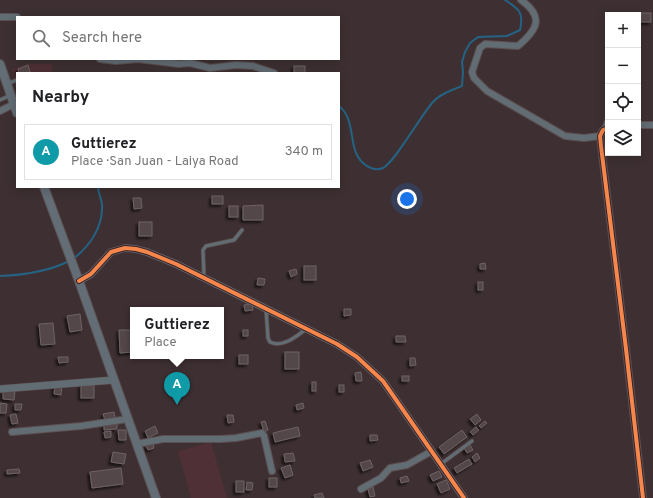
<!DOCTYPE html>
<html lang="en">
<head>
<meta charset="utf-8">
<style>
  body { margin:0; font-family:Overpass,sans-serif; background:#f2f2f2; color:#202124 }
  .controls { position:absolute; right:12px; top:12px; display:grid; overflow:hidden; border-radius:0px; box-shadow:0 2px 10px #0003 }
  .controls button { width:36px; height:36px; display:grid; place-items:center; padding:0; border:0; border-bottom:1px solid #e0e0e0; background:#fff; color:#202124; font:20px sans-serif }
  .you { position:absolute; left:407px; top:199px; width:14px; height:14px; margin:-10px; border:3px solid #fff; border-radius:50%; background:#1a73e8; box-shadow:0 0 0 6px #1a73e833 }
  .badge { display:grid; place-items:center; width:26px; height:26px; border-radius:50%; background:#645d5f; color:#fff; font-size:13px; font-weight:700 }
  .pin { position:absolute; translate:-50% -33px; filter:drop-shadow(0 1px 2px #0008) }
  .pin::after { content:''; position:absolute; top:21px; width:14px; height:12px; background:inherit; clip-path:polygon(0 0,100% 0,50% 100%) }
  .popup { position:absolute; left:130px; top:307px; width:94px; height:52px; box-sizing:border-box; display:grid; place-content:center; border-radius:0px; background:#fff; filter:drop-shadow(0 1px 3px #0005); font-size:13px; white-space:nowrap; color:#757577 }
  .popup b { font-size:15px; color:#202124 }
  .popup::after { content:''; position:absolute; left:50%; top:100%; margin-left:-8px; border:8px solid transparent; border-top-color:#fff }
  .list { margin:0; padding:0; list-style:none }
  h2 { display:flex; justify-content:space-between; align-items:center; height:52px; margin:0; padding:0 16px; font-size:17px }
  h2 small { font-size:13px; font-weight:400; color:#757577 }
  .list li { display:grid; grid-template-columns:26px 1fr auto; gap:12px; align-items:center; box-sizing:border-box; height:56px; margin:0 8px 8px; padding:0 8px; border:1px solid #e0e0e0; border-radius:0px }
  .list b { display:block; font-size:15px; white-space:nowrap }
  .list p { margin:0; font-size:13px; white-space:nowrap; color:#757577 }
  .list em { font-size:13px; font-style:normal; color:#757577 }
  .icon { flex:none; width:22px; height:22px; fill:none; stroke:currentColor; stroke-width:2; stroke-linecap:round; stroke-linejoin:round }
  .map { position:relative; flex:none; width:653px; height:498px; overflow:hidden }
  .search { position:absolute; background:#fff; box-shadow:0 2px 10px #0003; left:16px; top:16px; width:324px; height:44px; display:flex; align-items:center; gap:10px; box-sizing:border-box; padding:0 14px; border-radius:0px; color:#757577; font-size:15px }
  .panel { position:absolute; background:#fff; box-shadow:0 2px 10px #0003; left:16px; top:72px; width:324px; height:116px; border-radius:0px }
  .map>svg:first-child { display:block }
  .built { fill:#4f3036 }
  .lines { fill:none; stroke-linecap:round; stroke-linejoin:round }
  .stream { stroke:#246383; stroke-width:2 }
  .building { fill:#524648; stroke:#6f6264; filter:url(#shadow) }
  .service-casing { stroke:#5b4e50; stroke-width:4.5 }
  .minor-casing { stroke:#5b4e50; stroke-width:8 }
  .tertiary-casing { stroke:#5b4e50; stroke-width:8 }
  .secondary-casing { stroke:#5b4e50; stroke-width:10 }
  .service { stroke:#626c73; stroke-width:3 }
  .minor { stroke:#626c73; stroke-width:6 }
  .tertiary { stroke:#626c73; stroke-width:7 }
  .secondary { stroke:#636d76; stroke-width:8 }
  .cycleway-casing { stroke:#392025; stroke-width:6 }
  .cycleway { stroke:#f5874c; stroke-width:4 }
</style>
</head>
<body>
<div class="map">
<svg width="653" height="498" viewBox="0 0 653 498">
  <defs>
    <filter id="shadow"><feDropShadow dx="-2.5" dy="2.5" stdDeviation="1" flood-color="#0009"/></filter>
  </defs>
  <rect width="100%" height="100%" fill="#3e3032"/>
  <!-- built -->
  <g class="built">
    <polygon points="28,64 52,64 52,73 17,73 17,83 12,69"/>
    <polygon points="211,442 227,498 191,498 178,451"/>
  </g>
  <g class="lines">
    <!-- stream -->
    <g class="stream">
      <path d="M339 106C357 120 347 149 363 163 368 168 376 171 383 168 395 162 421 115 433 102 440 94 452 90 462 86L463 72 462 62 465 52 470 43 478 37 507 36 520 30C524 12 519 9 505 0"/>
      <path d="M73 259C90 246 103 227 102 205 102 199 98 194 98 187"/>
      <path d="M0 276C23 275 48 272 69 261"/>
    </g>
  </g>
  <!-- building -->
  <g class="building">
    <rect x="641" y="13" width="10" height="9"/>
    <polygon points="28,65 30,72 19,73 18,69"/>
    <rect x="294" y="66" width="11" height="7"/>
    <rect x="212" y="196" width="11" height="8"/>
    <polygon points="133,198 141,198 142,208 134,209"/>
    <polygon points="263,205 263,220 243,220 243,206"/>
    <rect x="229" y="206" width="9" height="11"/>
    <rect x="139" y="222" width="13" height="14"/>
    <polygon points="485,263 486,269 480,269 480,264"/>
    <rect x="304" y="266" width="12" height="14"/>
    <polygon points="296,269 297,274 291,277 289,271"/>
    <polygon points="258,278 265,279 264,285 257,285"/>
    <rect x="478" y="282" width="5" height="8"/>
    <polygon points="252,304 253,310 245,311 244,305"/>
    <polygon points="344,309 351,309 351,315 344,316"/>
    <polygon points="80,314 82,330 70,332 67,316"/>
    <polygon points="53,323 55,344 41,345 39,324"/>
    <polygon points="119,330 132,330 132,352 120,353"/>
    <rect x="243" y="330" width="5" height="6"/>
    <polygon points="396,336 405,336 406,342 396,342"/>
    <rect x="285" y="352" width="14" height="17"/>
    <rect x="239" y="355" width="9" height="9"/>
    <polygon points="58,357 68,357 68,362 59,363"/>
    <polygon points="410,358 415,358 416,365 410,366"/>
    <polygon points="361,372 362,381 356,381 355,373"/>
    <rect x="402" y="376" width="7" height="5"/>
    <rect x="312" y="382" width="4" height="9"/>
    <polygon points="55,385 62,386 61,395 54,394"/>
    <rect x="81" y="385" width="13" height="13"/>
    <rect x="339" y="385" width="5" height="7"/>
    <polygon points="3,391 15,391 14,400 3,399"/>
    <polygon points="0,403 7,404 6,413 0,413"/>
    <polygon points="303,403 304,408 297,410 296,405"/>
    <polygon points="15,404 22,404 21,410 15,410"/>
    <polygon points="114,412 115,418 105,420 103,414"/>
    <polygon points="16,414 18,423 12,424 10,415"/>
    <polygon points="477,414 481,420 475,425 470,419"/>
    <polygon points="227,415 233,415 234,422 228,423"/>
    <polygon points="265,421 268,430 264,432 261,422"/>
    <polygon points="485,421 487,423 481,428 479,426"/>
    <polygon points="117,423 117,429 104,430 104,424"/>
    <polygon points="155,426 158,433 148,438 145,431"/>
    <polygon points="298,427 300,436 275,442 273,433"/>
    <polygon points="476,427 479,430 473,435 470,432"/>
    <polygon points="118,430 126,430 126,440 119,440"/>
    <polygon points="462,430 467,437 444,454 439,447"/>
    <polygon points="111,431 111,437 105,438 104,432"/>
    <polygon points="370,435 377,435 378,440 370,441"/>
    <polygon points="153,444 154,448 148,450 146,446"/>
    <polygon points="470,445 473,450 467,453 464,448"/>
    <polygon points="113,452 126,454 124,464 111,462"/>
    <polygon points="293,453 295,461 285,462 284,454"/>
    <polygon points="477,453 480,458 475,462 472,457"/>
    <polygon points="469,459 472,464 457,473 454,468"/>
    <polygon points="370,460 373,467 363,471 360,463"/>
    <polygon points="290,465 293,475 285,478 281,468"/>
    <polygon points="121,468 123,484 92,488 90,472"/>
    <polygon points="19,469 20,473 7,474 7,470"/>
    <polygon points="439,471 442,477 433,481 430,475"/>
    <polygon points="407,476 409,481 401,483 400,478"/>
    <rect x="269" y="478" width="8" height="9"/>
    <polygon points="446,480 450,489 441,493 437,484"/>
    <rect x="236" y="481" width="8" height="11"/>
    <polygon points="247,482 253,483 252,490 246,490"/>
    <polygon points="373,487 375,496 370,497 368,489"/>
    <polygon points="322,493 324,498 315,498 314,495"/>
  </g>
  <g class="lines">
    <!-- service casing -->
    <g class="service-casing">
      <g id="service">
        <polyline points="9,83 17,80"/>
        <polyline points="0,100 9,96"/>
        <polyline points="603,130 608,116"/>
        <polyline points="204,277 203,250 206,246 234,240 242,230"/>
        <path d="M266 309 268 338 270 342C282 348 296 337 306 329"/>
        <polyline points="441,464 472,441"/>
      </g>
    </g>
    <!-- minor casing -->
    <g class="minor-casing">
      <g id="minor">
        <path d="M521 0C545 17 537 30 518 46L485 44 480 48 472 72 474 78 487 91 565 136 584 138 600 136"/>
        <polyline points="0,17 17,17"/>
        <polyline points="100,59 116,61 138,59 179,64 190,63 210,68 236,65 253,66 274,73"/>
        <polyline points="0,111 14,104"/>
        <polyline points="638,125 653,125"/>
        <polyline points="608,128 603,130 600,136 601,146 626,349 643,498"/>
        <polyline points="12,432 81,426 128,419"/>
        <polyline points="137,444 163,439 221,439 236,438 262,433 264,436 272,471"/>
        <polyline points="361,489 381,478 390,468 407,465 432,451"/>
      </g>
    </g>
    <!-- tertiary casing -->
    <g class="tertiary-casing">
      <g id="tertiary">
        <polyline points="79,281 91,274 111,252 125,248 136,249 147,252 176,264 337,344 357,357 383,381 464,498"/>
        <polyline points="0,389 114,380"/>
      </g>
    </g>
    <!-- secondary casing -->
    <g class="secondary-casing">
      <g id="secondary">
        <polyline points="0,64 17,113"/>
        <polyline points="44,187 79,281 156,498"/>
      </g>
    </g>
    <!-- service -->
    <use href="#service" class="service"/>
    <!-- minor -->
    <use href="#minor" class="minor"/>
    <!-- tertiary -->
    <use href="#tertiary" class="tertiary"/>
    <!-- secondary -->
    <use href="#secondary" class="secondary"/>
    <!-- cycleway casing -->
    <g class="cycleway-casing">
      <g id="cycleway">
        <polyline points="608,128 603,130 600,136 601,146 626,349 643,498"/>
        <polyline points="79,281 91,274 111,252 125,248 136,249 147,252 176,264 337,344 357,357 383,381 464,498"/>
      </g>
    </g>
    <!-- cycleway -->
    <use href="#cycleway" class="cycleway"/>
  </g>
</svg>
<div class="controls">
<button>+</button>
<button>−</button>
<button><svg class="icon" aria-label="locate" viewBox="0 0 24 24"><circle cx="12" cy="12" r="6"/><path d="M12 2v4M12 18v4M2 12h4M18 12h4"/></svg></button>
<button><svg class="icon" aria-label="layers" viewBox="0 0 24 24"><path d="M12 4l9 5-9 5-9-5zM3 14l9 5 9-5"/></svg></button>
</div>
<div class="you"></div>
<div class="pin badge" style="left:177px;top:405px;background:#0f9aa8">A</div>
<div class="popup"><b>Guttierez</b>Place</div>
<div class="search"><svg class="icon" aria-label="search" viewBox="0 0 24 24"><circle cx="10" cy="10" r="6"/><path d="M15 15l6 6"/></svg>Search here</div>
<section class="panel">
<h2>Nearby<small></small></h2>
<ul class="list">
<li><span class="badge" style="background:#0f9aa8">A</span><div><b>Guttierez</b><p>Place · San Juan - Laiya Road</p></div><em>340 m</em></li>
</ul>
</section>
</div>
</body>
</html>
